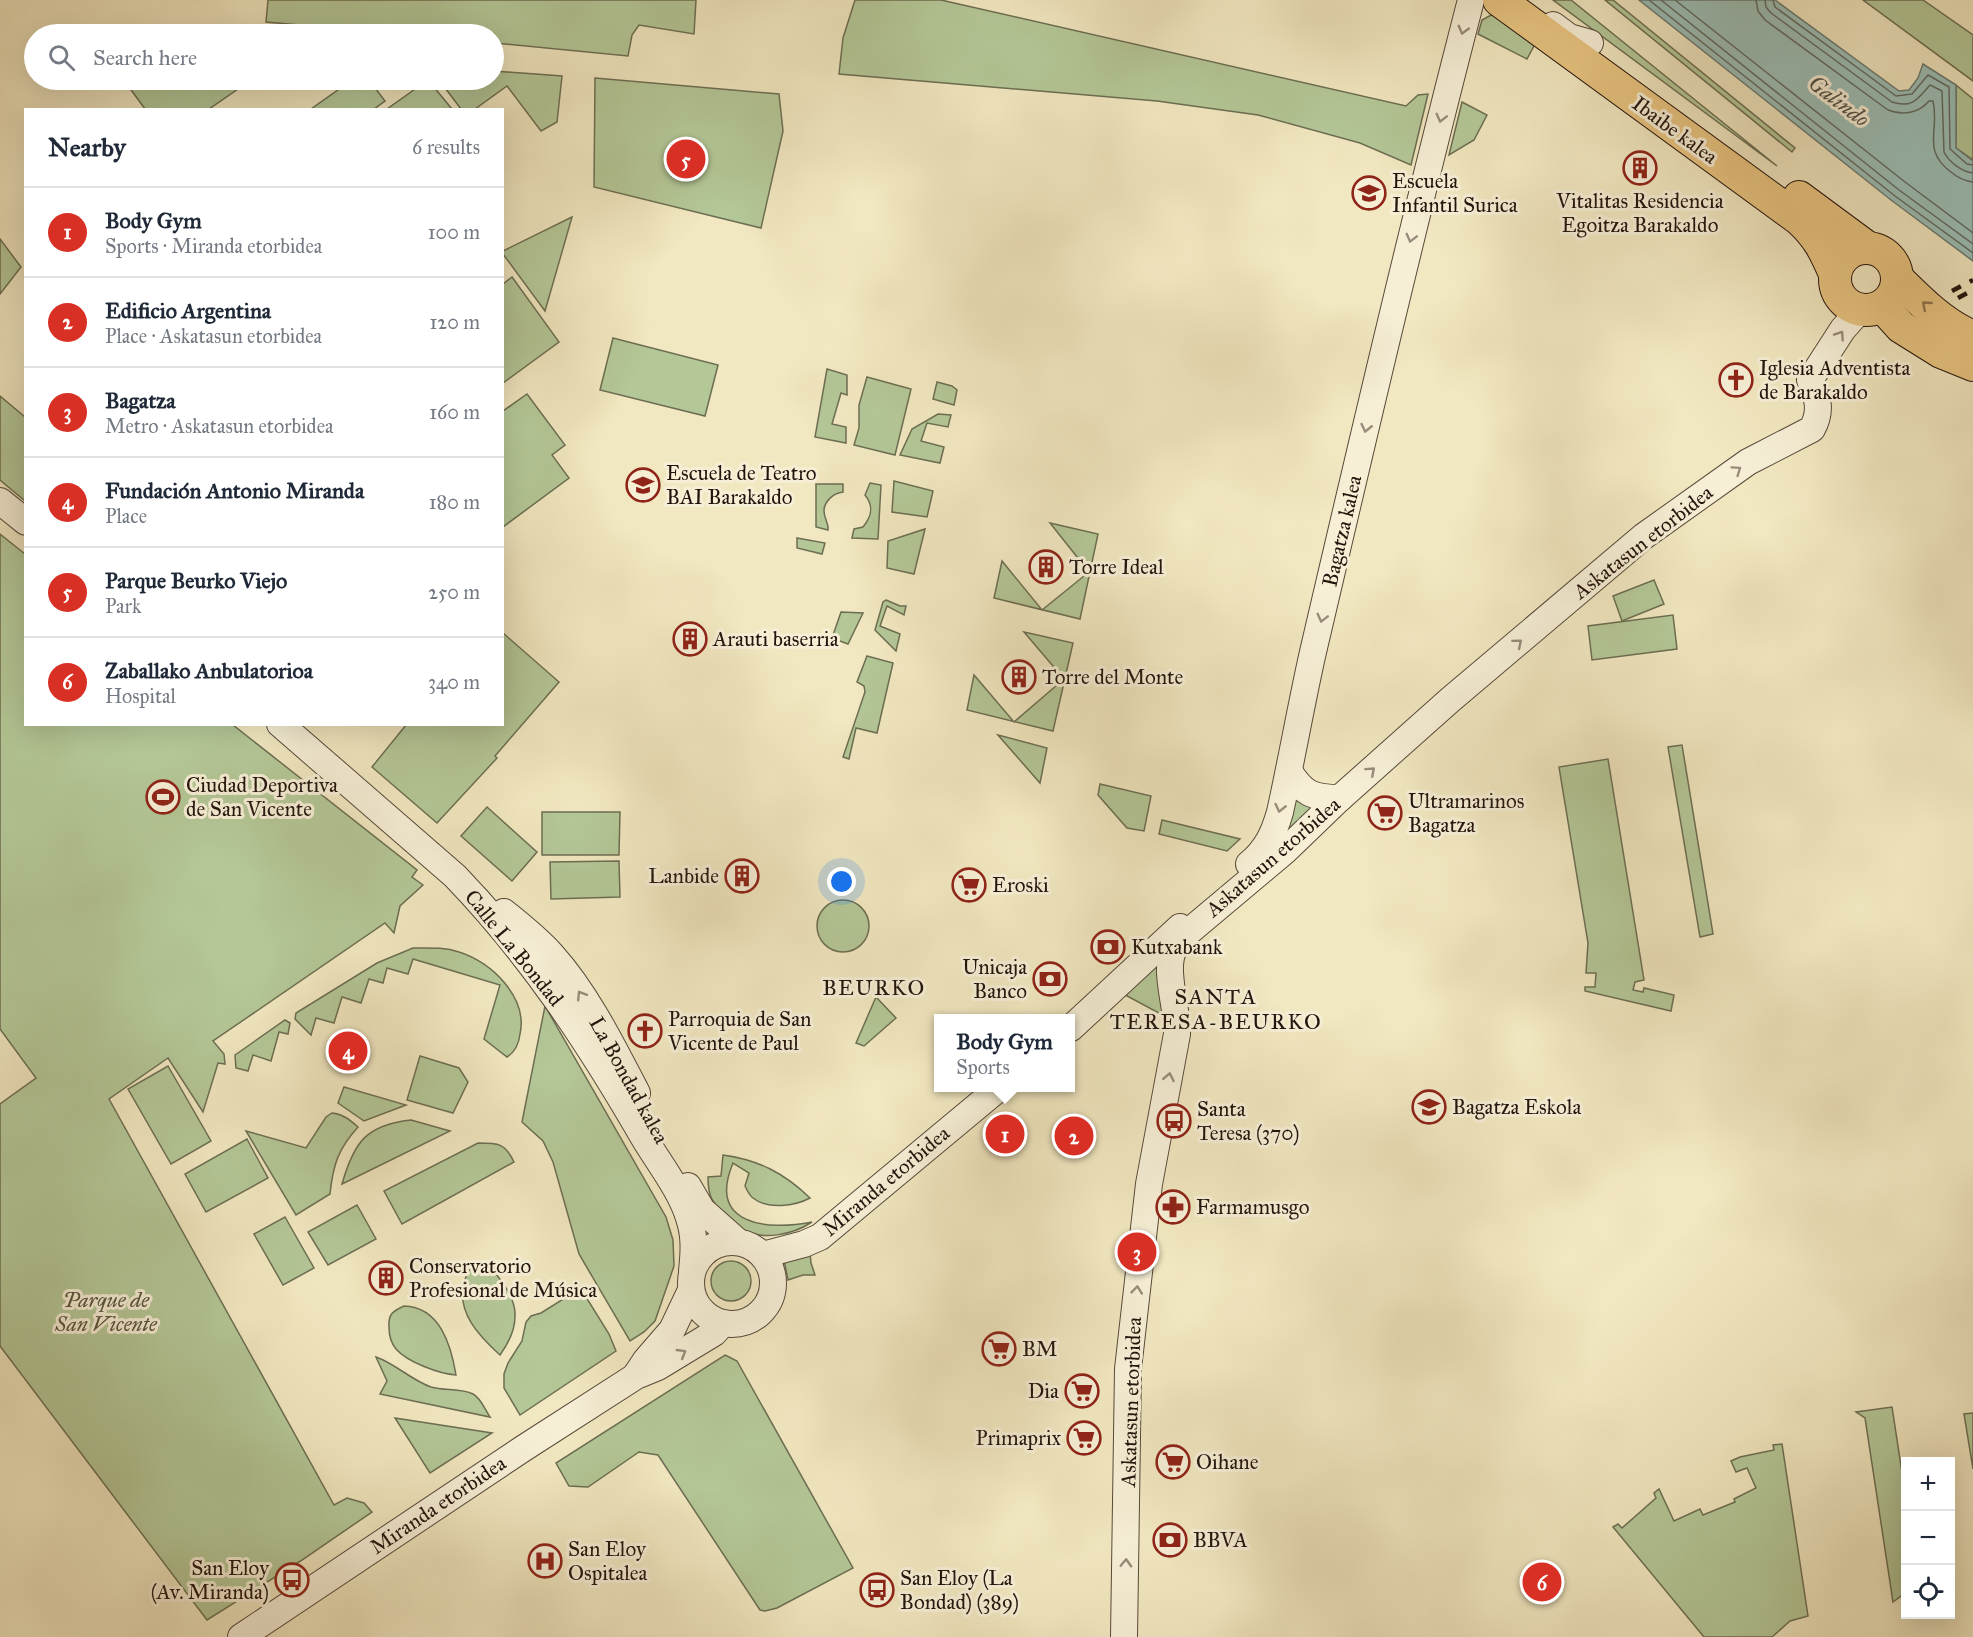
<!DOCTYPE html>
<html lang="en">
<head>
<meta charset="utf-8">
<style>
  body { margin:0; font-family:"IM FELL Great Primer",serif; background:#f6f6f7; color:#1f2937 }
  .controls { position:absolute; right:18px; bottom:18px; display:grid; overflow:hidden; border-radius:0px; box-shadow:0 6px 24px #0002 }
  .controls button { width:54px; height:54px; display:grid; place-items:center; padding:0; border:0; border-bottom:2px solid #e0e1e3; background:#fff; color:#1f2937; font:30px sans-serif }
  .you { position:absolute; left:842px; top:882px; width:21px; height:21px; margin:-15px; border:4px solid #fff; border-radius:50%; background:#1a73e8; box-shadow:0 0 0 9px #1a73e833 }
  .badge { display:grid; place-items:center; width:39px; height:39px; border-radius:50%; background:#d93025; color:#fff; font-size:20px; font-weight:700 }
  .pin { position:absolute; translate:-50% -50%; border:3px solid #fff; box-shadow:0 2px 6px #0006 }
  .popup { position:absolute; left:934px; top:1014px; width:141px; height:78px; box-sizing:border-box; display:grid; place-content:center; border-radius:0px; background:#fff; filter:drop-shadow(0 2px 4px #0005); font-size:20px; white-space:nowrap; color:#747a83 }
  .popup b { font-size:22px; color:#1f2937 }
  .popup::after { content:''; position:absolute; left:50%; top:100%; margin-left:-12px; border:12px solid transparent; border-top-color:#fff }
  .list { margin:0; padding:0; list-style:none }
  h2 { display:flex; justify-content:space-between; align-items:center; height:78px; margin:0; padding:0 24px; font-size:26px }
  h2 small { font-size:20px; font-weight:400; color:#747a83 }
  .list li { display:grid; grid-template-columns:39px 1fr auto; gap:18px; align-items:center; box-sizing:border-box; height:90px; padding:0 24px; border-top:2px solid #e0e1e3 }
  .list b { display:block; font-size:22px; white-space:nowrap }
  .list p { margin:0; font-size:20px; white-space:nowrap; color:#747a83 }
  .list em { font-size:20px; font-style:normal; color:#747a83 }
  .icon { flex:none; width:33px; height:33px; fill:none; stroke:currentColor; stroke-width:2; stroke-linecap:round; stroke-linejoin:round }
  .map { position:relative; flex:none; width:1973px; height:1637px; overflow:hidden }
  .search { position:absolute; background:#fff; box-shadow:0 6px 24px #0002; left:24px; top:24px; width:480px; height:66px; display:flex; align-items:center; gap:15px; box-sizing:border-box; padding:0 21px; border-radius:33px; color:#747a83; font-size:22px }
  .panel { position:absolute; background:#fff; box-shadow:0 6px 24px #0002; left:24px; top:108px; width:480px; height:618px; border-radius:0px }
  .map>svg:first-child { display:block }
  .green { fill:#b4c797; stroke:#6c6e52; stroke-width:1.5 }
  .water { fill:#9bbfb7; stroke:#6b7b73; stroke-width:1.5 }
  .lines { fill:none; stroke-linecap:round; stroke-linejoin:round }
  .shore { stroke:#606a62; stroke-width:1.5 }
  .minor-casing { stroke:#57493a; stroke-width:28 }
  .major-casing { stroke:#24140d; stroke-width:34 }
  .minor { stroke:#f6efd6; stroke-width:26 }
  .major { stroke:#e8c480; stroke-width:32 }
  .rail { stroke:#24140d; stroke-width:4.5; stroke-dasharray:10 10; stroke-linecap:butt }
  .oneway { stroke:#988c7c }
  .oneway2 { stroke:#90754c }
  .labels { text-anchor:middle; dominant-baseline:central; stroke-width:6; stroke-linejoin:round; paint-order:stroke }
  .street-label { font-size:21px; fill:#24140d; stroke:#f6efd6 }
  .poi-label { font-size:21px; fill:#24140d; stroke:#f6efd6; text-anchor:start }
  .park-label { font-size:21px; font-style:italic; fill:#56533d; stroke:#f6efd6 }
  .water-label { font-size:22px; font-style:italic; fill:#4e5048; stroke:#f6efd6 }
  .neighbourhood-label { font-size:22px; letter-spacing:1.5px; fill:#24140d; stroke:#f6efd6 }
</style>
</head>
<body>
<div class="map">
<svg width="1973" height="1637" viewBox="0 0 1973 1637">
  <rect width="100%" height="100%" fill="#f1e7c0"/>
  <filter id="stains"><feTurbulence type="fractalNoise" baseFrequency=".00333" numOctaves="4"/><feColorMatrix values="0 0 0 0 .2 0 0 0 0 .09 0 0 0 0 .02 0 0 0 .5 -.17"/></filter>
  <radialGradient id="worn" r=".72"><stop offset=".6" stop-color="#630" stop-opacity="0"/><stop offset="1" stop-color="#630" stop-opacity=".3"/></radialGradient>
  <!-- green -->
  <g class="green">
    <polygon points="268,0 696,0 694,34 639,25 632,35 628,56 494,43 494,34 400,34 266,22"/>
    <polygon points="855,0 941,0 1406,106 1418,95 1428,94 1411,165 1360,143 1258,115 1157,101 839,74 843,38"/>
    <polygon points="1553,0 1571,0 1777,166"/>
    <polygon points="1605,0 1613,0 1795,148 1792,152"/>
    <polygon points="1863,0 1923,0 1973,35 1973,81"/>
    <polygon points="1493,14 1535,44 1527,59 1478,34 1482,20"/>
    <polygon points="494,71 562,76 557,122 541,131 507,86 475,109 461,109 439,80 494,80"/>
    <polygon points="595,78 779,94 783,131 761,228 594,187"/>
    <polygon points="132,80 251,80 209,109 145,109 126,83"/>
    <polygon points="352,80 369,80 385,101 374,109 311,109"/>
    <polygon points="428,80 452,109 387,109"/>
    <polygon points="1956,85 1973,99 1973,160 1956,148"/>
    <polygon points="1462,102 1487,115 1474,140 1449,155"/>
    <polygon points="572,217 545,311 503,254 503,251"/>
    <polygon points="0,239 21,267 0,294"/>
    <polygon points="512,277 559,342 503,383 503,284"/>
    <polygon points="613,338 718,365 705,416 600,390"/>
    <polygon points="827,369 847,375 847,395 841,393 832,424 846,427 846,443 815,437"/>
    <polygon points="867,377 911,389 895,455 854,445 859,428 859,405"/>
    <polygon points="937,382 952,386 957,390 954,405 933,399"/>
    <polygon points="527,394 565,445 552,455 569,478 503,527 503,411"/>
    <polygon points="0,396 25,417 25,501 0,480"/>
    <polygon points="938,414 951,415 948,427 927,423 921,441 944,447 940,463 900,455 912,429"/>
    <polygon points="894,481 933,491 927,517 892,512"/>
    <path d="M870 483 881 485 878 539 852 538 854 529 863 527C872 516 874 506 865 495Z"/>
    <path d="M816 484H843V492C834 493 824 501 824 511 824 519 829 523 828 530L816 527Z"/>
    <polygon points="1050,523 1098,534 1080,619 994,598 1002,561 1042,610 1089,572"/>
    <polygon points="925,529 914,574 887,568 888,541"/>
    <polygon points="0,534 25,554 26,724 233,725 417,870 412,877 423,885 400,906 394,933 385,923 213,1041 224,1054 225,1064 218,1063 203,1112 168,1058 109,1099 334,1505 347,1498 364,1503 372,1512 302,1560 207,1620 0,1346 0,1104 36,1078 0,1029"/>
    <polygon points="797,538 825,543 822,554 797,548"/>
    <polygon points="1654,580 1664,604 1622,621 1613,596"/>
    <polygon points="886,600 900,606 906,606 904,615 887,606 880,626 900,634 896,651 875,630 883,602"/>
    <polygon points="841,612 863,613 848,644 832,638"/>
    <polygon points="1673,615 1677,649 1592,660 1588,626"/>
    <polygon points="1024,632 1073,643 1053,731 967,710 974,675 1014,722 1064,679"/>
    <polygon points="503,633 559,682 495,756 497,758 437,823 372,767 406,725 502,724"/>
    <polygon points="867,656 893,663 877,733 856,728 849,759 843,757 865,692 864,686 857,682"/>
    <polygon points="998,735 1047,748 1040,783"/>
    <polygon points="1682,745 1713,934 1700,937 1668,747"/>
    <polygon points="1608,759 1644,980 1635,982 1633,990 1643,992 1644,988 1674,995 1671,1011 1585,991 1585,987 1595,987 1596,973 1586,973 1588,943 1559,767"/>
    <polygon points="1100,784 1151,796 1144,831 1127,828 1098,795"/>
    <polygon points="1291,788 1325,805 1278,846"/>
    <polygon points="487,807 537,852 512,881 461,836"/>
    <polygon points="542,812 620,812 619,855 542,855"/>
    <polygon points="1162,820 1240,839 1227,851 1159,834"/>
    <polygon points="619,861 620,897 551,899 550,862"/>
    <circle cx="843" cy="926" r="26"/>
    <polygon points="1171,939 1170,1019 1116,990"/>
    <path d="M413 948C429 948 444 947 459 952 492 962 528 998 520 1034 519 1043 515 1052 507 1057L484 1039 500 985 413 959 408 974 387 968 383 983 369 979 361 1003 342 997 334 1023 316 1018 311 1035 295 1019 296 1013 377 963Z"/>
    <polygon points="876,997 896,1018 864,1046 856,1043"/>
    <polygon points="545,1006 666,1217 673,1240 674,1266 655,1321 644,1332 630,1341 579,1254 553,1162 543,1141 522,1122"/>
    <polygon points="285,1020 290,1023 288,1034 279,1032 271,1061 253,1055 248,1071 236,1068 235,1055"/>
    <polygon points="420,1056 459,1068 468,1082 453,1113 407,1100"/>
    <polygon points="168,1066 211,1141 171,1164 128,1089"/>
    <polygon points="344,1087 406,1105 364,1121 338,1103"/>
    <path d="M332 1113C343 1114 350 1120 358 1127 338 1149 333 1165 330 1194L296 1215 246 1131 306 1148 326 1117Z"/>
    <path d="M411 1120 450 1131 342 1184C354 1142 366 1125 411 1120Z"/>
    <polygon points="247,1139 268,1178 206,1212 185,1174"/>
    <path d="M478 1143C498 1143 505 1143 514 1162L402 1224 384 1191Z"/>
    <path d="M723 1155C759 1160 784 1173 810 1198 795 1206 768 1210 753 1198 749 1195 747 1190 745 1186L749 1173 733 1163C707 1225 767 1231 812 1222 792 1235 763 1241 741 1229 736 1226 731 1220 727 1216 712 1202 708 1198 708 1177L721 1176Z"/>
    <polygon points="357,1205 376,1239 328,1265 308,1232"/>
    <polygon points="285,1217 314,1268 283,1285 254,1234"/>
    <polygon points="810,1252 811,1263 815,1275 803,1275 788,1280 784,1260"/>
    <circle cx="731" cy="1281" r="20"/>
    <path d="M477 1262C495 1265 516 1298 515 1316 515 1330 508 1344 500 1355 479 1336 456 1312 464 1282 467 1273 470 1267 477 1262Z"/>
    <polygon points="573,1284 578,1284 609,1334 616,1351 520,1415 504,1388 504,1374 508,1363 522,1341 526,1322 531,1316 541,1313 565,1298"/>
    <path d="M404 1306C440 1307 451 1345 456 1375 440 1374 407 1362 396 1349 391 1343 389 1335 389 1327 388 1314 393 1311 404 1306Z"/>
    <polygon points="725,1355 737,1361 853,1568 777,1608 765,1611 760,1610 658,1455 639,1452 588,1487 569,1486 556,1463"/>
    <path d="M376 1357C396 1364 411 1380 431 1387 444 1391 461 1388 473 1394 481 1398 485 1410 490 1417L380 1394 387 1381Z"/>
    <polygon points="1892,1407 1905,1492 1905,1593 1893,1602 1865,1418 1856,1412"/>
    <polygon points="1973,1413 1973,1469 1964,1414"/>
    <polygon points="395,1418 492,1433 430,1473"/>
    <polygon points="1782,1444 1808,1616 1790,1621 1772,1637 1704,1637 1613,1527 1618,1524 1622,1528 1656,1498 1654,1493 1659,1489 1674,1521 1700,1509 1703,1515 1735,1502 1734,1499 1756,1488 1747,1468 1736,1472 1731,1461 1740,1457 1774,1450 1773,1445"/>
  </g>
  <!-- water -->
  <polygon class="water" points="1639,0 1775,0 1899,91 1909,90 1918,78 1923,64 1956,85 1956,148 1973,161 1973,261 1891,200"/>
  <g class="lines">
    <!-- shore -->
    <g class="shore">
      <polyline points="1649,0 1895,196 1973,253"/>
      <polyline points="1661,0 1899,190 1973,244"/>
      <polyline points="1675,0 1905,182 1973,233"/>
      <path d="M1756 0 1758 11 1765 20 1888 110C1903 116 1919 113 1929 101H1933C1940 130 1921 150 1951 172 1958 178 1964 181 1973 182"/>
      <path d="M1765 0 1766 7 1771 13 1892 102C1913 109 1918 98 1930 85L1942 91 1944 152C1949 162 1962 172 1973 173"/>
      <polyline points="1773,0 1775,7 1896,96 1912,94 1928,75 1949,87 1950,149 1967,164 1973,165"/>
    </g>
    <!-- minor casing -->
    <g class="minor-casing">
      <g id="minor">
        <polyline points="1553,25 1569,37 1590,43"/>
        <polyline points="0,501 26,522"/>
        <path d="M280 724 455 876C532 956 589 1043 644 1138 659 1163 681 1191 689 1218 695 1236 694 1252 692 1271"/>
        <path d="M1289 771C1303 794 1313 798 1340 798"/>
        <path d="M1249 864C1267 849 1274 833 1280 812 1292 758 1301 705 1313 652 1364 434 1415 216 1471 0"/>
        <path d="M504 912C520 925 538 939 552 955 587 994 613 1047 637 1093"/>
        <polyline points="1071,1028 1180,927"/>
        <polyline points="688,1186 702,1210 737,1241"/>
        <circle cx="732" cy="1283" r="41"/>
        <polyline points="763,1255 804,1244 820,1237 999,1088"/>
        <polyline points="636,1375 646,1360 672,1330 691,1290"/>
        <polyline points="241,1637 524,1448 636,1376 658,1367 714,1333 723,1323"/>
        <path d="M1124 1637 1128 1369 1149 1184 1177 1034C1178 1009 1163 969 1174 949 1177 944 1182 939 1186 934L1286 850 1340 798 1450 700 1644 536 1748 462 1812 429C1822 411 1818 398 1810 380L1843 329 1860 310"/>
      </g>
    </g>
    <!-- major casing -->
    <g class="major-casing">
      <g id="major">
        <path d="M1499 0 1799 219C1818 236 1825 251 1835 274"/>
        <polyline points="1799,197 1868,248"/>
        <circle cx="1866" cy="279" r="31"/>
        <path d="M1897 278C1920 301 1943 324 1973 337"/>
        <polyline points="1882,306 1901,327 1941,352 1973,365"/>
      </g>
    </g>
    <!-- minor -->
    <use href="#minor" class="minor"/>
    <!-- major -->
    <use href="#major" class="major"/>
    <!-- rail -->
    <g class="rail">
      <polyline points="1952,291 1973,280"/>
      <polyline points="1958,298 1973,290"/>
    </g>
  </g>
  <!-- one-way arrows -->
  <defs><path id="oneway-chevron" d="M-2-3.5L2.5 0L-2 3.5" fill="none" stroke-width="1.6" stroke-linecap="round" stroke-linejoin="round" transform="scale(1.5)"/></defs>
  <g class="oneway">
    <use href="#oneway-chevron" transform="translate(1463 30) rotate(105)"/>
    <use href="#oneway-chevron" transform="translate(1441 118) rotate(104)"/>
    <use href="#oneway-chevron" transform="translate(1411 238) rotate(104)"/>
    <use href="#oneway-chevron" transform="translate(1840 335) rotate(-56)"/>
    <use href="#oneway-chevron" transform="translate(1366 428) rotate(103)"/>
    <use href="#oneway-chevron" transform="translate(1737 470) rotate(-35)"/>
    <use href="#oneway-chevron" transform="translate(1322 618) rotate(104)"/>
    <use href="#oneway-chevron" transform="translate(1518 643) rotate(-40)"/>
    <use href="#oneway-chevron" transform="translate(1371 771) rotate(-42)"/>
    <use href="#oneway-chevron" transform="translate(1280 808) rotate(103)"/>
    <use href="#oneway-chevron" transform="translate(581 995) rotate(-122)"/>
    <use href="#oneway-chevron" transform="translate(1169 1077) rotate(-79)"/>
    <use href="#oneway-chevron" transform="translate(1137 1290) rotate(-84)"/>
    <use href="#oneway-chevron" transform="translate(682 1353) rotate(-31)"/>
    <use href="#oneway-chevron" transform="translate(1126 1563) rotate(-88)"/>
  </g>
  <use class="oneway2" href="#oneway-chevron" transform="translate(1926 305) rotate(-139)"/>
  <!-- icons -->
  <defs>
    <g id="building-ring" transform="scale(1.725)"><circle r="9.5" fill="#f6efd6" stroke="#8f2418" stroke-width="1.5"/><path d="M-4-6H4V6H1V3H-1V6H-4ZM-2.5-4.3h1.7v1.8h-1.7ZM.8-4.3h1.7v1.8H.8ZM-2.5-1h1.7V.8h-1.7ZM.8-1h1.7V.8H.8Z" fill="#8f2418"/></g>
    <g id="school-ring" transform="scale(1.725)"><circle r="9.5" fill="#f6efd6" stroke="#8f2418" stroke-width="1.5"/><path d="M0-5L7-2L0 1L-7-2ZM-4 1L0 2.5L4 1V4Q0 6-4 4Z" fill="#8f2418"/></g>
    <g id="church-ring" transform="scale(1.725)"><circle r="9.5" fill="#f6efd6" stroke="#8f2418" stroke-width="1.5"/><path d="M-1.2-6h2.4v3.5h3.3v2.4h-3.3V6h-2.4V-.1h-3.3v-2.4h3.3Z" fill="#8f2418"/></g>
    <g id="university-ring" transform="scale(1.725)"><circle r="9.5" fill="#f6efd6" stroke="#8f2418" stroke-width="1.5"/><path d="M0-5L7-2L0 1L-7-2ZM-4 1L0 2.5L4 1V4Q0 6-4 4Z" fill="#8f2418"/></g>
    <g id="stadium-ring" transform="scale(1.725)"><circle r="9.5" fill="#f6efd6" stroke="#8f2418" stroke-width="1.5"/><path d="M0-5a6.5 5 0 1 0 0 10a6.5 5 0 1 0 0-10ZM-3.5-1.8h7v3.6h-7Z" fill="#8f2418"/></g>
    <g id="supermarket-ring" transform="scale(1.725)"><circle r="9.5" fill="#f6efd6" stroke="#8f2418" stroke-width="1.5"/><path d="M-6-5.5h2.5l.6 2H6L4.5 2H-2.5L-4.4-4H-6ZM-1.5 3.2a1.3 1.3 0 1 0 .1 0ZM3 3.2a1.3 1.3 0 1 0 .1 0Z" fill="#8f2418"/></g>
    <g id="bank-ring" transform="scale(1.725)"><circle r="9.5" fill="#f6efd6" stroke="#8f2418" stroke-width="1.5"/><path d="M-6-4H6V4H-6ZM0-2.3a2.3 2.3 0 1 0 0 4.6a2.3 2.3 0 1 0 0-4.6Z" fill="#8f2418"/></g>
    <g id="bus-ring" transform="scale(1.725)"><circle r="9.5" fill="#f6efd6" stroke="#8f2418" stroke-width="1.5"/><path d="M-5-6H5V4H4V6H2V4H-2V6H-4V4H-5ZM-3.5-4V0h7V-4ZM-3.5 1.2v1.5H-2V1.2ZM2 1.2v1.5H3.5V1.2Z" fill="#8f2418"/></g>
    <g id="pharmacy-ring" transform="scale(1.725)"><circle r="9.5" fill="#f6efd6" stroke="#8f2418" stroke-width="1.5"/><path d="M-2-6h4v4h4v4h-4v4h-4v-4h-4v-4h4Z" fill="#8f2418"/></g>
    <g id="hospital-ring" transform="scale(1.725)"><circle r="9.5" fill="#f6efd6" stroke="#8f2418" stroke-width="1.5"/><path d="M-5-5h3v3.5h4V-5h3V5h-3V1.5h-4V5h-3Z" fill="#8f2418"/></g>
  </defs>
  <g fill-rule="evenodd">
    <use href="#building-ring" x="1640" y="168"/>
    <use href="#school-ring" x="1369" y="193"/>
    <use href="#church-ring" x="1736" y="380"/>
    <use href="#university-ring" x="643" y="485"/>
    <use href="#building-ring" x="1046" y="567"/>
    <use href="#building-ring" x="690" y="639"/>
    <use href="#building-ring" x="1019" y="677"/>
    <use href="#stadium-ring" x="163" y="797"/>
    <use href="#supermarket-ring" x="1385" y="813"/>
    <use href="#building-ring" x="742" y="876"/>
    <use href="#supermarket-ring" x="969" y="885"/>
    <use href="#bank-ring" x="1108" y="947"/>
    <use href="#bank-ring" x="1050" y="979"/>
    <use href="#church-ring" x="645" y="1031"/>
    <use href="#school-ring" x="1429" y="1107"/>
    <use href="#bus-ring" x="1174" y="1121"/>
    <use href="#pharmacy-ring" x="1173" y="1207"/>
    <use href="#building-ring" x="386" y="1278"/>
    <use href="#supermarket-ring" x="999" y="1349"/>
    <use href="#supermarket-ring" x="1082" y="1391"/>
    <use href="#supermarket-ring" x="1084" y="1438"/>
    <use href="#supermarket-ring" x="1173" y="1462"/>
    <use href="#bank-ring" x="1170" y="1540"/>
    <use href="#hospital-ring" x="545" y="1561"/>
    <use href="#bus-ring" x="292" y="1580"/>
    <use href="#bus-ring" x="877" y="1590"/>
  </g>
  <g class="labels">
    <!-- street labels -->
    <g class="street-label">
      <text transform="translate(1675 130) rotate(36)">Ibaibe kalea</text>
      <text transform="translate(1342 531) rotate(-77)">Bagatza kalea</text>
      <text transform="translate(1643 542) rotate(-38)">Askatasun etorbidea</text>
      <text transform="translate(1273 857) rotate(-41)">Askatasun etorbidea</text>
      <text transform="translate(514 948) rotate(51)">Calle La Bondad</text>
      <text transform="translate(629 1080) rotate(61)">La Bondad kalea</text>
      <text transform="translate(886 1181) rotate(-40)">Miranda etorbidea</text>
      <text transform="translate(1131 1402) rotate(-88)">Askatasun etorbidea</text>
      <text transform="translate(438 1505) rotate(-34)">Miranda etorbidea</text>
    </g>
    <!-- poi labels -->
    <g class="poi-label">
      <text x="1392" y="181">Escuela<tspan x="1392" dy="24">Infantil Surica</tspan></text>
      <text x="1640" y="201" text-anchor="middle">Vitalitas Residencia<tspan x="1640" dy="24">Egoitza Barakaldo</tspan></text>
      <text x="1759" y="368">Iglesia Adventista<tspan x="1759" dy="24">de Barakaldo</tspan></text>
      <text x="666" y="473">Escuela de Teatro<tspan x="666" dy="24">BAI Barakaldo</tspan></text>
      <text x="1069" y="567">Torre Ideal</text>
      <text x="713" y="639">Arauti baserria</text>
      <text x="1042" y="677">Torre del Monte</text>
      <text x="186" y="785">Ciudad Deportiva<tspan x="186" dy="24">de San Vicente</tspan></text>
      <text x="1408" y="801">Ultramarinos<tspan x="1408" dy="24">Bagatza</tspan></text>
      <text x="719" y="876" text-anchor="end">Lanbide</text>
      <text x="992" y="885">Eroski</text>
      <text x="1131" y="947">Kutxabank</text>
      <text x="1027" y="967" text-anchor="end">Unicaja<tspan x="1027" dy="24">Banco</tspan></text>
      <text x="668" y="1019">Parroquia de San<tspan x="668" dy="24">Vicente de Paul</tspan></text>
      <text x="1452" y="1107">Bagatza Eskola</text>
      <text x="1197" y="1109">Santa<tspan x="1197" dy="24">Teresa (370)</tspan></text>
      <text x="1196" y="1207">Farmamusgo</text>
      <text x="409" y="1266">Conservatorio<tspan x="409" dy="24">Profesional de Música</tspan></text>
      <text x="1022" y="1349">BM</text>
      <text x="1059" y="1391" text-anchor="end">Dia</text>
      <text x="1061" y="1438" text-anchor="end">Primaprix</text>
      <text x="1196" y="1462">Oihane</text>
      <text x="1193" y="1540">BBVA</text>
      <text x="568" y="1549">San Eloy<tspan x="568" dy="24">Ospitalea</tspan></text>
      <text x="269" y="1568" text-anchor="end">San Eloy<tspan x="269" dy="24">(Av. Miranda)</tspan></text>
      <text x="900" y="1578">San Eloy (La<tspan x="900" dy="24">Bondad) (389)</tspan></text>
    </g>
    <!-- park labels -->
    <g class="park-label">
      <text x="106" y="1300">Parque de<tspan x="106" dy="24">San Vicente</tspan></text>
    </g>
    <!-- water labels -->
    <g class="water-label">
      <text transform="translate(1839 101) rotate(37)">Galindo</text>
    </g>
    <!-- neighbourhood labels -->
    <g class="neighbourhood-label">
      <text x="874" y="987">BEURKO</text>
      <text x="1216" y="996">SANTA<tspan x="1216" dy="25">TERESA-BEURKO</tspan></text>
    </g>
  </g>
  <rect width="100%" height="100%" filter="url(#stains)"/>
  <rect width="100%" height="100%" fill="url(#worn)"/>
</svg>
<div class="controls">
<button>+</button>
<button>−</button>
<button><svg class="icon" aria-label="locate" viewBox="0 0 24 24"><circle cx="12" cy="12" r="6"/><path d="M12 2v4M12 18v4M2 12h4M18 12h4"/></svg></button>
</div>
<div class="you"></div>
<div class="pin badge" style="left:1005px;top:1134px">1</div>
<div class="popup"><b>Body Gym</b>Sports</div>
<div class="pin badge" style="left:1074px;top:1136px">2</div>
<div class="pin badge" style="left:1137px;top:1252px">3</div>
<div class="pin badge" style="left:348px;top:1051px">4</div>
<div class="pin badge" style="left:686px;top:159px">5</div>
<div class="pin badge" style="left:1542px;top:1582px">6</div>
<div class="search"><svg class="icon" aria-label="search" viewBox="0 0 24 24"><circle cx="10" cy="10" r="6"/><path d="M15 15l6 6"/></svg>Search here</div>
<section class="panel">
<h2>Nearby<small>6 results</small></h2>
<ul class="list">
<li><span class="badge">1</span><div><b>Body Gym</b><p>Sports · Miranda etorbidea</p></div><em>100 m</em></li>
<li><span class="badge">2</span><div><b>Edificio Argentina</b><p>Place · Askatasun etorbidea</p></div><em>120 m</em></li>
<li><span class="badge">3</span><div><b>Bagatza</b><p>Metro · Askatasun etorbidea</p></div><em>160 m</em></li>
<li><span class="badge">4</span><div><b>Fundación Antonio Miranda</b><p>Place</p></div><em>180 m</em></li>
<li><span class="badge">5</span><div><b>Parque Beurko Viejo</b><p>Park</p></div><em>250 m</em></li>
<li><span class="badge">6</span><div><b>Zaballako Anbulatorioa</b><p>Hospital</p></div><em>340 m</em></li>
</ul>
</section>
</div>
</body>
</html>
